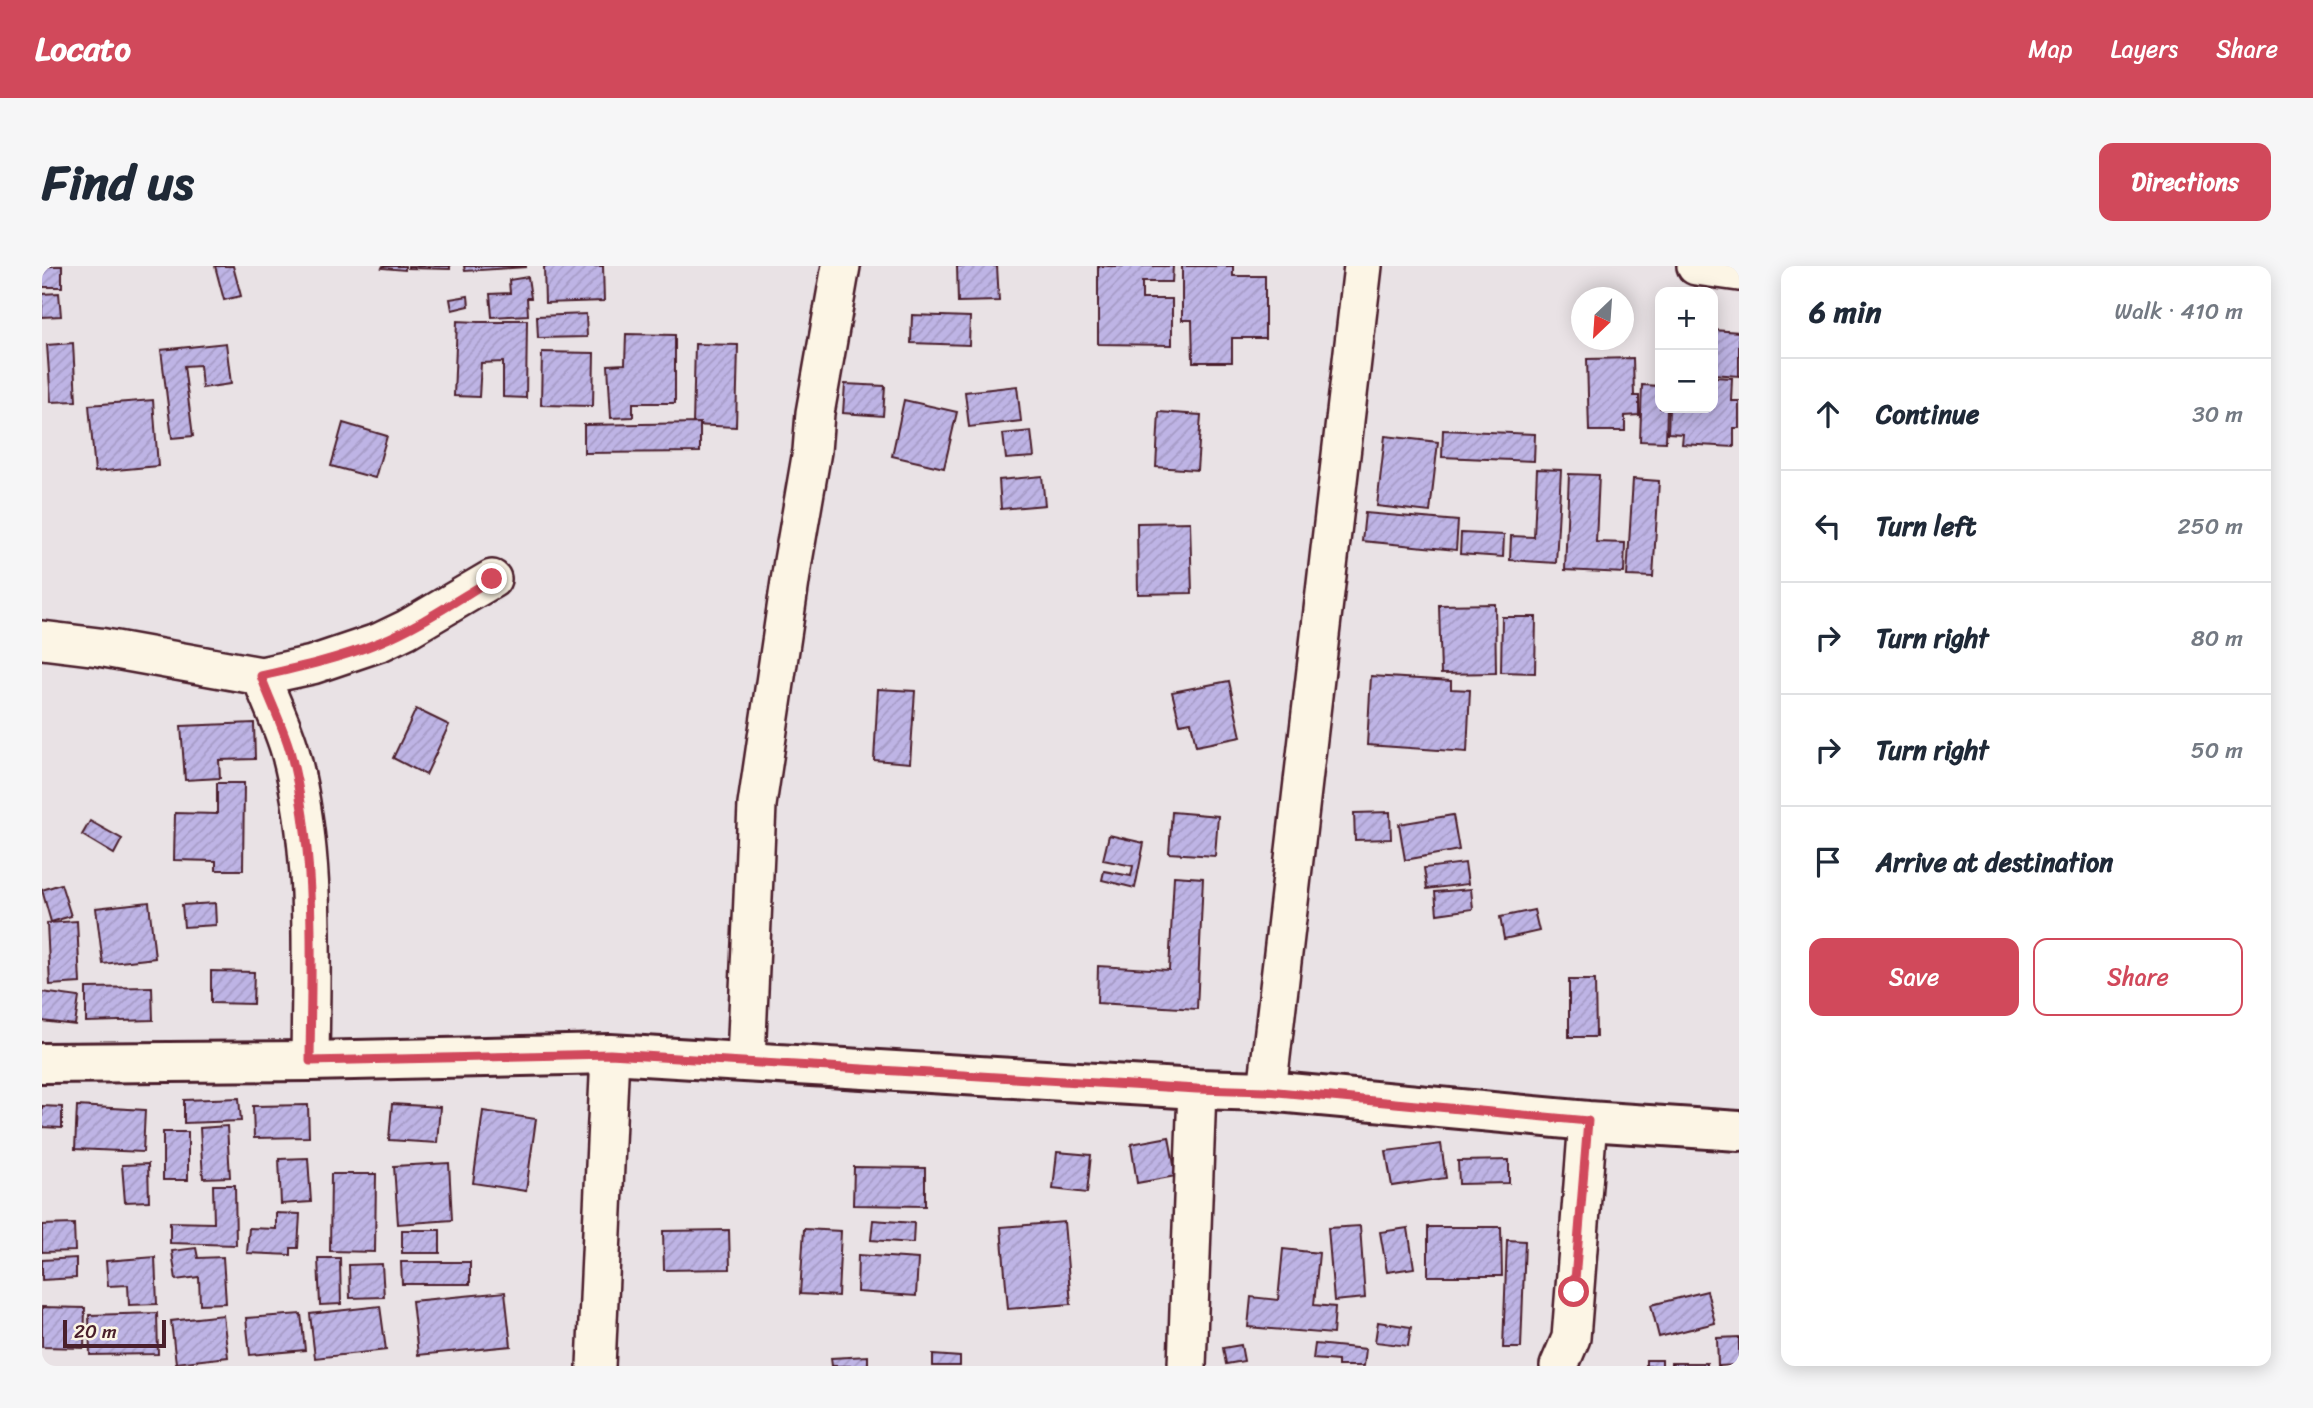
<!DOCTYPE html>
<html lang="en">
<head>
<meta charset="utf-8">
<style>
  body { margin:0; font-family:Sriracha,sans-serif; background:#f6f6f7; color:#1f2937 }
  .controls { position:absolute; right:21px; top:21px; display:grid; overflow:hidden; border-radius:14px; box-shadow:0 4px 18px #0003 }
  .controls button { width:63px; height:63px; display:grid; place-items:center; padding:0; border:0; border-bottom:2px solid #e0e1e3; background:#fff; color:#1f2937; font:35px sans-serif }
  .compass { position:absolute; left:1529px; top:21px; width:63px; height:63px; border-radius:50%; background:#fff; box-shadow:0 4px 18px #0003; rotate:205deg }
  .scale { position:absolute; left:21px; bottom:18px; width:103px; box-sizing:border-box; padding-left:7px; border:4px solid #4a1f2b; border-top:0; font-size:19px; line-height:24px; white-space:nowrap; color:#4a1f2b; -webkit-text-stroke:5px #fcf5e5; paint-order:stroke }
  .stop { position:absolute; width:21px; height:21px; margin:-16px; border:5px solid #d1495b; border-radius:50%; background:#fff }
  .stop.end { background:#d1495b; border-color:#fff; box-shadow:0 2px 7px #0008 }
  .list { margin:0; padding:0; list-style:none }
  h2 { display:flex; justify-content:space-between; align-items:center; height:91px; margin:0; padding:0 28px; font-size:30px }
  h2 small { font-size:23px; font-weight:400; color:#747a83 }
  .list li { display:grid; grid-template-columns:46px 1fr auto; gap:21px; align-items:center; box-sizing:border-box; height:112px; padding:0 28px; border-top:2px solid #e0e1e3 }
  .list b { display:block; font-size:26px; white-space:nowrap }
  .list em { font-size:23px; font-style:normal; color:#747a83 }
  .actions { display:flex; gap:14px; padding:21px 28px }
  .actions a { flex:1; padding:16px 0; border:2px solid #d1495b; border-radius:14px; text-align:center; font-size:24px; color:#d1495b }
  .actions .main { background:#d1495b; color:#fff }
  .icon { flex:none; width:38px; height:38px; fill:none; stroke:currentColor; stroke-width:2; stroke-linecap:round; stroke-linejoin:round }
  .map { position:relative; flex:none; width:1697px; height:1100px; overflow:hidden; border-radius:14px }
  header { display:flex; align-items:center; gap:42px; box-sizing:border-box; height:98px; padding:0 35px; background:#d1495b; color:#fff }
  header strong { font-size:33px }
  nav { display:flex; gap:38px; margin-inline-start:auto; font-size:24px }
  .intro { display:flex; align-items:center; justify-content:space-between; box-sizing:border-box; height:168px; padding:0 42px }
  h1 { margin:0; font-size:49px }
  .button { padding:18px 32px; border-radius:14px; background:#d1495b; color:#fff; font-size:24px; font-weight:700 }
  main { display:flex; gap:42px; padding:0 42px }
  aside { flex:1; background:#fff; border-radius:14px; box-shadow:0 4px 18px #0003 }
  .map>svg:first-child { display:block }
  .building { fill:url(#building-hatch); stroke:#4a1f2b; stroke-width:2 }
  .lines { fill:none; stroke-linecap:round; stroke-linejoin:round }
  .minor-casing { stroke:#4a1f2b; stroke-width:42 }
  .tertiary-casing { stroke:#4a1f2b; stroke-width:44 }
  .minor { stroke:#fcf5e5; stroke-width:37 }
  .tertiary { stroke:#fcf5e5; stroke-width:38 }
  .route { stroke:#d1495b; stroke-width:9 }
</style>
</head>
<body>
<header>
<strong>Locato</strong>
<nav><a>Map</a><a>Layers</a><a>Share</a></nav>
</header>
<div class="intro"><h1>Find us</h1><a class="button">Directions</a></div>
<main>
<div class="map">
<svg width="1697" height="1100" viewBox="0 0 1697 1100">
  <defs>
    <pattern id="building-hatch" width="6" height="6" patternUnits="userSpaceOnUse" patternTransform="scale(1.75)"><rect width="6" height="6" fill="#beb4e5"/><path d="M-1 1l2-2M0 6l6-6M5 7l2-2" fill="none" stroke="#a59ac5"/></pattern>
  </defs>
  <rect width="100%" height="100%" fill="#e9e2e5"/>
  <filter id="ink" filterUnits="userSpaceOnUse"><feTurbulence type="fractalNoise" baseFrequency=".0143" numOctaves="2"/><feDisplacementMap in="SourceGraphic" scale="14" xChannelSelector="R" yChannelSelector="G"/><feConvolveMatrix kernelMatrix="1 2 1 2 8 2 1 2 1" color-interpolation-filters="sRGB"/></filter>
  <g filter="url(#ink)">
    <!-- building -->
    <g class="building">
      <rect x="0" y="0" width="20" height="21"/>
      <polygon points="173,0 191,0 199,30 182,34"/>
      <polygon points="341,0 363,0 363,4 340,2"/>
      <polygon points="366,0 408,0 408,3 366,2"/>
      <polygon points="422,0 484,0 484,1 423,5"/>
      <polygon points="502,0 561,0 562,35 503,37"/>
      <polygon points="915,0 955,0 957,35 916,36"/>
      <polygon points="1056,0 1131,0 1130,16 1100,16 1100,33 1130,33 1130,79 1056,78"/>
      <polygon points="1140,0 1191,0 1191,10 1223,10 1223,72 1190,72 1190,96 1151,96 1150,54 1140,54"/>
      <polygon points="486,11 489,32 485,32 486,49 450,51 448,28 468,27 467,14"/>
      <polygon points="17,27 19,50 0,51 0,28"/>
      <polygon points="426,30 427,40 410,44 408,33"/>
      <polygon points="544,48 545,71 496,72 495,50"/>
      <polygon points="870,49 928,51 927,79 869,77"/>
      <polygon points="462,54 485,54 484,132 461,131 461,96 439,97 437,131 412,130 415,55 436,56 462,56"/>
      <polygon points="1671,64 1697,66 1697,110 1671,108"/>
      <polygon points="584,68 633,69 633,137 591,137 591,151 569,152 566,99 583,98"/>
      <polygon points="31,77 34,135 9,136 5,79"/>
      <polygon points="184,77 189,118 160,122 158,99 142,100 151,170 130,172 119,84"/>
      <polygon points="653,78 696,79 694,161 651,159"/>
      <polygon points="500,86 552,87 551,140 499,139"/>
      <polygon points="1591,92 1592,130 1597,130 1597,149 1583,150 1583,165 1547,165 1545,93"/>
      <polygon points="1671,111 1690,112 1689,135 1697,135 1697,162 1692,162 1692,181 1640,178 1641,168 1626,167 1627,142 1671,142"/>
      <polygon points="803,118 843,120 841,150 801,147"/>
      <polygon points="1600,119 1618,120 1618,142 1625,142 1624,176 1598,175"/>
      <polygon points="975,120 979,155 927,161 923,126"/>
      <polygon points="111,134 116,200 53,206 47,139"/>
      <polygon points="862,134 915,146 902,202 850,190"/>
      <polygon points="1117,146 1159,149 1155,204 1114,201"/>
      <polygon points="301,157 345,170 333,212 289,200"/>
      <polygon points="658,157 658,186 542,187 542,159"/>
      <polygon points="1401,164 1493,168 1492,195 1400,191"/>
      <polygon points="989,165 992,191 964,193 961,168"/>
      <polygon points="1343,170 1396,176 1388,246 1335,240"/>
      <polygon points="1495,203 1519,204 1514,297 1468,294 1469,270 1492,271"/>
      <polygon points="1527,208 1557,209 1554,276 1583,277 1582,307 1523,304"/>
      <polygon points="1000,210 1003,239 959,243 957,214"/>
      <polygon points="1591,213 1617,215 1611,311 1585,310"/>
      <polygon points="1323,247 1416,255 1414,284 1320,275"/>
      <polygon points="1148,256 1150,327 1096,328 1095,257"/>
      <polygon points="1419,267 1462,269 1461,291 1418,288"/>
      <polygon points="1453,338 1454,407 1399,408 1397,339"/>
      <polygon points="1460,351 1494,351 1493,407 1459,406"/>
      <polygon points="1329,410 1409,415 1409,423 1428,424 1425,486 1325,479"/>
      <polygon points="1187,415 1199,471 1154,480 1149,456 1138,458 1130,426"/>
      <polygon points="836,423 873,425 868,497 832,494"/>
      <polygon points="374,443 407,459 384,509 351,492"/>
      <polygon points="212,457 213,493 177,494 178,512 143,514 139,460"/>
      <polygon points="175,517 202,517 201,604 174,604 174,595 132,594 133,547 175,548"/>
      <polygon points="1130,546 1176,550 1173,590 1127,587"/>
      <polygon points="1348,546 1349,573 1313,574 1312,547"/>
      <polygon points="1411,549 1417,584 1363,594 1357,558"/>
      <polygon points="48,555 80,573 72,588 40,569"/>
      <polygon points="1067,569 1102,577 1093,622 1060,614 1062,605 1089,610 1091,600 1061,594"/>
      <polygon points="1423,597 1426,618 1385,623 1382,602"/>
      <polygon points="1132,610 1161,612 1155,743 1055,737 1056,700 1127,704"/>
      <polygon points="19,618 29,650 9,656 0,624"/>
      <polygon points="1429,623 1431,643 1395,648 1393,626"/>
      <polygon points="107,636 113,692 61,698 54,642"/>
      <polygon points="173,637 174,659 142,661 140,639"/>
      <polygon points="1492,644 1497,665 1462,673 1458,651"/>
      <polygon points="35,655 38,717 8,719 5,657"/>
      <polygon points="169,705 212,706 211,738 169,737"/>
      <polygon points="1527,714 1553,714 1554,771 1527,771"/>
      <polygon points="110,721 111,754 44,756 44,722"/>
      <polygon points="0,726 37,731 33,759 0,755"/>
      <polygon points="197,832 199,855 142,857 142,834"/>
      <polygon points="350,838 398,841 395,877 347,874"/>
      <polygon points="266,839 267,871 212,872 211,840"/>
      <polygon points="0,840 20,841 20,862 0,861"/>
      <polygon points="35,840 103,844 101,886 33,883"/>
      <polygon points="441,845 494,853 484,925 431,917"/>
      <polygon points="185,860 188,911 161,912 158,862"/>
      <rect x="121" y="866" width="25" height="48"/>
      <polygon points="1127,871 1134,910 1095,917 1089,878"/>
      <polygon points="1399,878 1404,912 1350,920 1344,885"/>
      <polygon points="1015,886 1049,889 1045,927 1011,923"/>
      <polygon points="266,892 269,936 239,938 237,893"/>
      <polygon points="1467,894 1467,917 1417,918 1416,895"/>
      <polygon points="407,897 410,954 356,958 352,900"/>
      <polygon points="106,898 107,935 83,936 80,899"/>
      <polygon points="812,901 883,902 883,940 811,939"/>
      <polygon points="289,908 334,908 333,986 288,985"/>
      <polygon points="171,919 193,919 194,979 128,977 128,956 172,957"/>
      <polygon points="234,947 258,948 256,982 249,982 249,989 205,987 207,962 234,963"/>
      <polygon points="831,954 872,957 871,977 829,974"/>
      <polygon points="1022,956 1029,1038 966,1043 959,961"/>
      <polygon points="32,958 33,985 0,986 0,959"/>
      <polygon points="1318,960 1323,1032 1292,1035 1286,962"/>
      <polygon points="1386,961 1459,961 1460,1010 1386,1010"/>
      <polygon points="1366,962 1372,1002 1345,1006 1338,966"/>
      <polygon points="762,963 799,965 796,1030 758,1028"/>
      <rect x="360" y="964" width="38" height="23"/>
      <polygon points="687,964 688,1003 622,1004 621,965"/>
      <polygon points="1465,974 1483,975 1479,1082 1461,1082"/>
      <polygon points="154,982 156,992 181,991 184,1037 158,1038 157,1011 134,1014 130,985"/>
      <polygon points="1241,983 1277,987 1272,1039 1293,1041 1291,1068 1206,1061 1209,1031 1236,1034"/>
      <polygon points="816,989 876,993 874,1030 815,1026"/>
      <polygon points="113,991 115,1038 87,1039 86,1019 66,1020 64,995"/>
      <polygon points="34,992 34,1012 0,1014 0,994"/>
      <polygon points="276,992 298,992 299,1038 278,1039"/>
      <polygon points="359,996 428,996 428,1018 360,1018"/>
      <polygon points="340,998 342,1031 308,1032 307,999"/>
      <polygon points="1665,1025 1673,1057 1617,1071 1609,1039"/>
      <polygon points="463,1026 469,1080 376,1089 370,1035"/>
      <polygon points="338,1040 344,1084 273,1092 268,1048"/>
      <polygon points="0,1041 43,1042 42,1082 0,1081"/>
      <polygon points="115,1047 116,1088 48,1089 47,1049"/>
      <polygon points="259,1048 263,1084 208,1089 204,1052"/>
      <polygon points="181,1049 186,1091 134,1097 129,1055"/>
      <polygon points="1336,1056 1369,1061 1366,1080 1333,1076"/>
      <polygon points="1697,1071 1697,1099 1676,1100 1675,1072"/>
      <polygon points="1273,1078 1324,1083 1322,1100 1296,1100 1296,1095 1271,1093"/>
      <polygon points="1199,1079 1202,1095 1184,1098 1181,1082"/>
      <polygon points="891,1089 918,1091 918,1100 891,1100"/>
      <polygon points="826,1090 826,1100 790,1100 789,1092"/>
      <rect x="1604" y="1094" width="16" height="6"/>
      <rect x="1629" y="1097" width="36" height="3"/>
    </g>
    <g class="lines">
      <!-- minor casing -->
      <g class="minor-casing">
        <g id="minor">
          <polyline points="1654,0 1697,6"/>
          <polyline points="0,374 57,381 219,410 270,399 338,376 365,363 450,313"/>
          <path d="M219 410C228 435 241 460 248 485 275 586 269 692 268 795"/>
          <polyline points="704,794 715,539 751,295 770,185 773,147 799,0"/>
          <polyline points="1225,825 1321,0"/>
          <polyline points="554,1100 568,788"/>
          <polyline points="1145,1100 1155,823"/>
          <polyline points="1517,1100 1529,1072 1546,855"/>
        </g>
      </g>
      <!-- tertiary casing -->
      <g class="tertiary-casing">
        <polyline id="tertiary" points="0,797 268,795 568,788 1155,823 1225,825 1546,855 1697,865"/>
      </g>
      <!-- minor -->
      <use href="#minor" class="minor"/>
      <!-- tertiary -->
      <use href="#tertiary" class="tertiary"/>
    </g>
  </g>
  <g class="lines" filter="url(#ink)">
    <!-- route -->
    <path class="route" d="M450 313C413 335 377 360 338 376 299 392 259 401 219 410 228 435 241 460 248 485 275 586 269 692 268 795L568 788 1155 823 1225 825 1546 855 1532 1026"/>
  </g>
</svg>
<div class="controls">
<button>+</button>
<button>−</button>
</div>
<svg class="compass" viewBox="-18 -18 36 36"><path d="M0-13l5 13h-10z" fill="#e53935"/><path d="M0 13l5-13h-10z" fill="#747a83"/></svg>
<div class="scale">20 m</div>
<div class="stop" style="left:1532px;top:1026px"></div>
<div class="stop end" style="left:450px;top:313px"></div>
</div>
<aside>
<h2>6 min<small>Walk · 410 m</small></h2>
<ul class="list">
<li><svg class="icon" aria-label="ahead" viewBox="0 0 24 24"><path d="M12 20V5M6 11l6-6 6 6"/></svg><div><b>Continue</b></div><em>30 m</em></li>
<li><svg class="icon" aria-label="left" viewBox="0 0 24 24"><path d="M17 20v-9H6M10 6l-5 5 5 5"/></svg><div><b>Turn left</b></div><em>250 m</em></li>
<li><svg class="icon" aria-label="right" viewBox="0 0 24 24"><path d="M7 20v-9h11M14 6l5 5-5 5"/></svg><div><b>Turn right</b></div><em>80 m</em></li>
<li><svg class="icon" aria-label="right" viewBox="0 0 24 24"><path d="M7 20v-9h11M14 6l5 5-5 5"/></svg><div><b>Turn right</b></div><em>50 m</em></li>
<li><svg class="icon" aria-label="arrive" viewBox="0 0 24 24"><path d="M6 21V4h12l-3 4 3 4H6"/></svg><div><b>Arrive at destination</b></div></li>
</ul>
<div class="actions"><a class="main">Save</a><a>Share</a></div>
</aside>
</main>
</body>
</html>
